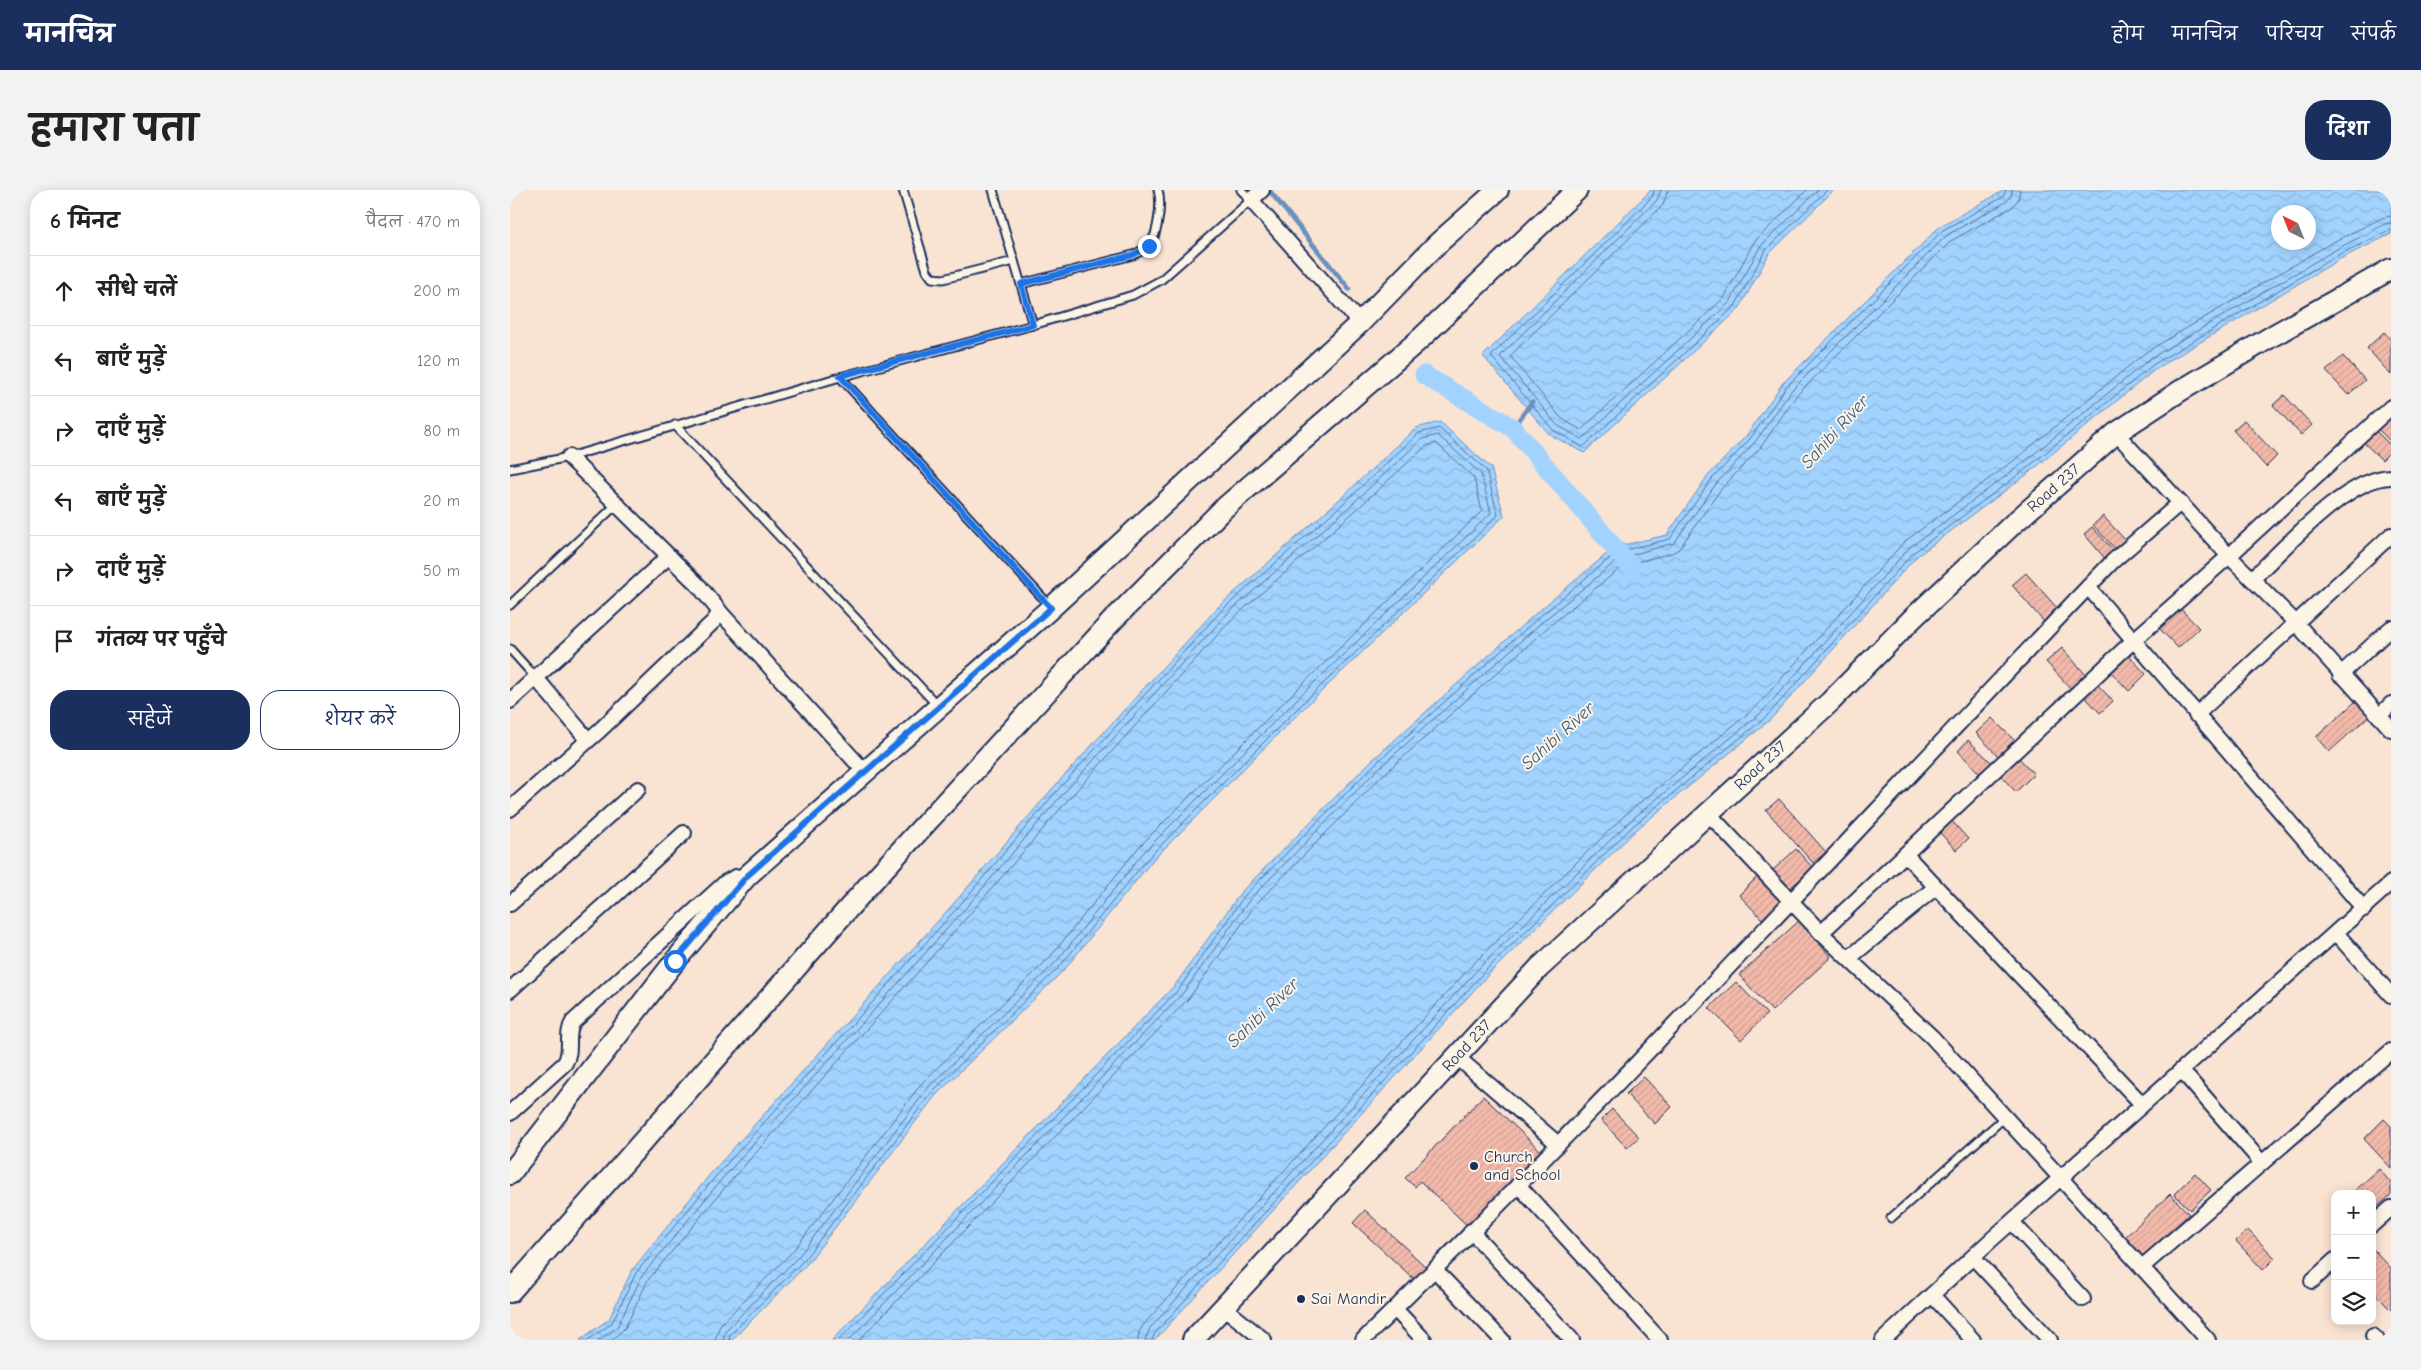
<!DOCTYPE html>
<html lang="hi">
<head>
<meta charset="utf-8">
<style>
  body { margin:0; font-family:"Comic Neue","Playpen Sans Deva",sans-serif; background:#f2f2f2; color:#222 }
  .controls { position:absolute; right:15px; bottom:15px; display:grid; overflow:hidden; border-radius:10px; box-shadow:0 2px 12px #0003 }
  .controls button { width:45px; height:45px; display:grid; place-items:center; padding:0; border:0; border-bottom:1px solid #e0e0e0; background:#fff; color:#222; font:25px sans-serif }
  .compass { position:absolute; left:1761px; top:15px; width:45px; height:45px; border-radius:50%; background:#fff; box-shadow:0 2px 12px #0003; rotate:317deg }
  .stop { position:absolute; width:15px; height:15px; margin:-11px; border:4px solid #1a73e8; border-radius:50%; background:#fff }
  .stop.end { background:#1a73e8; border-color:#fff; box-shadow:0 1px 5px #0008 }
  .list { margin:0; padding:0; list-style:none }
  h2 { display:flex; justify-content:space-between; align-items:center; height:65px; margin:0; padding:0 20px; font-size:21px }
  h2 small { font-size:16px; font-weight:400; color:#767676 }
  .list li { display:grid; grid-template-columns:32px 1fr auto; gap:15px; align-items:center; box-sizing:border-box; height:70px; padding:0 20px; border-top:1px solid #e0e0e0 }
  .list b { display:block; font-size:19px; white-space:nowrap }
  .list em { font-size:16px; font-style:normal; color:#767676 }
  .actions { display:flex; gap:10px; padding:15px 20px }
  .actions a { flex:1; padding:11px 0; border:1px solid #1b2f5e; border-radius:20px; text-align:center; font-size:18px; color:#1b2f5e }
  .actions .main { background:#1b2f5e; color:#fff }
  .icon { flex:none; width:28px; height:28px; fill:none; stroke:currentColor; stroke-width:2; stroke-linecap:round; stroke-linejoin:round }
  .map { position:relative; flex:none; width:1881px; height:1150px; overflow:hidden; border-radius:20px }
  header { display:flex; align-items:center; gap:30px; box-sizing:border-box; height:70px; padding:0 25px; background:#1b2f5e; color:#fff }
  header strong { font-size:24px }
  nav { display:flex; gap:28px; margin-inline-start:auto; font-size:18px }
  .intro { display:flex; align-items:center; justify-content:space-between; box-sizing:border-box; height:120px; padding:0 30px }
  h1 { margin:0; font-size:35px }
  .button { padding:12px 22px; border-radius:20px; background:#1b2f5e; color:#fff; font-size:18px; font-weight:700 }
  main { display:flex; gap:30px; padding:0 30px }
  aside { flex:1; background:#fff; border-radius:20px; box-shadow:0 2px 12px #0003 }
  .map>svg:first-child { display:block }
  .water { fill:url(#water-waves); stroke:#6b91be; fill-rule:evenodd }
  .lines { fill:none; stroke-linecap:round; stroke-linejoin:round }
  .shore { stroke:#51719e; stroke-width:1 }
  .stream { stroke:#6b91be; stroke-width:5 }
  .canal { stroke:#a1d3fe; stroke-width:19 }
  .building { fill:url(#building-hatch); stroke:#1b2f5e }
  .lane-casing { stroke:#1b2f5e; stroke-width:11 }
  .street-casing { stroke:#1b2f5e; stroke-width:18 }
  .secondary-casing { stroke:#1b2f5e; stroke-width:24 }
  .lane { stroke:#fcf5e5; stroke-width:7 }
  .street { stroke:#fcf5e5; stroke-width:14 }
  .secondary { stroke:#fcf5e5; stroke-width:20 }
  .route { stroke:#1a73e8; stroke-width:6 }
  .poi-dot { fill:#1b2f5e; stroke:#fcf5e5; stroke-width:2 }
  .labels { text-anchor:middle; dominant-baseline:central; stroke-width:4; stroke-linejoin:round; paint-order:stroke }
  .street-label { font-size:16px; fill:#1b2f5e; stroke:#fcf5e5 }
  .poi-label { font-size:16px; fill:#1b2f5e; stroke:#fcf5e5; text-anchor:start }
  .water-label { font-size:18px; font-style:italic; fill:#3c5886; stroke:#fcf5e5 }
</style>
</head>
<body>
<header>
<strong>मानचित्र</strong>
<nav><a>होम</a><a>मानचित्र</a><a>परिचय</a><a>संपर्क</a></nav>
</header>
<div class="intro"><h1>हमारा पता</h1><a class="button">दिशा</a></div>
<main>
<aside>
<h2>6 मिनट<small>पैदल · 470 m</small></h2>
<ul class="list">
<li><svg class="icon" aria-label="ahead" viewBox="0 0 24 24"><path d="M12 20V5M6 11l6-6 6 6"/></svg><div><b>सीधे चलें</b></div><em>200 m</em></li>
<li><svg class="icon" aria-label="left" viewBox="0 0 24 24"><path d="M17 20v-9H6M10 6l-5 5 5 5"/></svg><div><b>बाएँ मुड़ें</b></div><em>120 m</em></li>
<li><svg class="icon" aria-label="right" viewBox="0 0 24 24"><path d="M7 20v-9h11M14 6l5 5-5 5"/></svg><div><b>दाएँ मुड़ें</b></div><em>80 m</em></li>
<li><svg class="icon" aria-label="left" viewBox="0 0 24 24"><path d="M17 20v-9H6M10 6l-5 5 5 5"/></svg><div><b>बाएँ मुड़ें</b></div><em>20 m</em></li>
<li><svg class="icon" aria-label="right" viewBox="0 0 24 24"><path d="M7 20v-9h11M14 6l5 5-5 5"/></svg><div><b>दाएँ मुड़ें</b></div><em>50 m</em></li>
<li><svg class="icon" aria-label="arrive" viewBox="0 0 24 24"><path d="M6 21V4h12l-3 4 3 4H6"/></svg><div><b>गंतव्य पर पहुँचे</b></div></li>
</ul>
<div class="actions"><a class="main">सहेजें</a><a>शेयर करें</a></div>
</aside>
<div class="map">
<svg width="1881" height="1150" viewBox="0 0 1881 1150">
  <defs>
    <pattern id="water-waves" width="16" height="10" patternUnits="userSpaceOnUse" patternTransform="scale(1.25)"><rect width="16" height="10" fill="#a1d3fe"/><path d="M0 5q4-4 8 0t8 0" fill="none" stroke="#8ab5dc"/></pattern>
    <pattern id="building-hatch" width="6" height="6" patternUnits="userSpaceOnUse" patternTransform="scale(1.25)"><rect width="6" height="6" fill="#f3baaa"/><path d="M-1 1l2-2M0 6l6-6M5 7l2-2" fill="none" stroke="#d0a095"/></pattern>
  </defs>
  <rect width="100%" height="100%" fill="#f9e3d3"/>
  <filter id="ink" filterUnits="userSpaceOnUse"><feTurbulence type="fractalNoise" baseFrequency=".02" numOctaves="2"/><feDisplacementMap in="SourceGraphic" scale="10" xChannelSelector="R" yChannelSelector="G"/><feConvolveMatrix kernelMatrix="1 2 1 2 8 2 1 2 1" color-interpolation-filters="sRGB"/></filter>
  <g filter="url(#ink)">
    <!-- water -->
    <g class="water">
      <polygon points="1141,0 1324,0 1259,64 1229,119 1074,263 1039,244 973,166"/>
      <path d="M1495 0H1881V44L1830 69 1647 178 1515 286 1406 367 1260 530 1127 639 978 785 645 1150H322L665 795 731 702 860 572 1025 424 1105 357 1157 345 1197 287 1236 246 1272 194 1430 36ZM1798 22V52H1768V22Z"/>
      <polygon points="930,232 981,278 994,326 792,520 642,671 554,780 426,905 298,1073 222,1150 70,1150 99,1129 122,1080 202,982 445,712 542,599 708,417 832,307 906,238"/>
    </g>
    <g class="lines">
      <!-- shore -->
      <g class="shore">
        <polyline points="1144,0 1143,6 981,166 1043,240 1073,257 1225,116 1255,61 1317,0"/>
        <polyline points="1151,0 1147,10 990,166 1047,235 1072,249 1220,112 1250,57 1308,0"/>
        <polyline points="1158,0 1153,15 1000,166 1052,229 1071,240 1214,108 1244,52 1297,0"/>
        <polyline points="78,1150 102,1133 126,1083 206,986 449,716 546,602 712,420 836,311 909,243 929,238 976,280 988,325 789,517 638,668 550,776 422,902 294,1070 220,1145 219,1150"/>
        <polyline points="89,1150 107,1137 132,1086 211,990 454,720 551,606 716,425 840,316 912,249 928,245 971,284 981,323 784,512 633,663 546,772 418,898 289,1066 216,1140 213,1150"/>
        <polyline points="102,1150 115,1138 138,1090 217,995 459,725 557,611 721,430 845,321 916,256 926,253 964,288 972,321 779,507 628,658 540,767 412,893 283,1061 210,1135 205,1150"/>
        <polyline points="329,1150 669,799 735,705 863,576 1028,428 1107,362 1160,349 1201,290 1240,249 1276,197 1433,40 1493,7 1496,0"/>
        <polyline points="339,1150 673,803 740,709 867,580 1032,432 1110,368 1164,353 1206,294 1245,252 1281,201 1437,45 1496,12 1501,6 1502,0"/>
        <polyline points="349,1150 679,808 746,714 872,586 1037,438 1114,375 1162,363 1169,359 1211,299 1251,257 1286,206 1441,51 1502,17 1508,10 1510,0"/>
        <polyline points="628,1150 629,1142 634,1134 965,772 1115,625 1247,516 1394,352 1503,271 1636,162 1821,53 1872,28 1881,26"/>
        <polyline points="635,1150 640,1138 970,777 1120,631 1252,522 1399,358 1508,277 1641,168 1825,60 1875,34 1881,33"/>
        <polyline points="642,1150 645,1143 975,781 1124,635 1257,526 1403,363 1512,282 1644,174 1828,65 1881,40"/>
      </g>
      <!-- stream -->
      <g class="stream">
        <polyline points="759,0 839,99"/>
        <polyline points="1003,238 1022,212"/>
      </g>
      <!-- canal -->
      <polyline class="canal" points="914,185 1003,238 1121,377"/>
    </g>
    <!-- building -->
    <g class="building">
      <polygon points="1874,142 1881,150 1881,185 1857,158"/>
      <polygon points="1833,166 1855,190 1838,205 1816,181"/>
      <polygon points="1774,205 1802,235 1791,245 1763,215"/>
      <polygon points="1881,223 1881,252 1865,236"/>
      <polygon points="1734,230 1767,266 1756,277 1723,240"/>
      <polygon points="1862,237 1881,256 1881,261 1872,270 1850,249"/>
      <polygon points="1593,326 1620,355 1610,364 1583,335"/>
      <polygon points="1582,337 1607,364 1598,372 1574,344"/>
      <polygon points="1516,383 1548,419 1534,432 1502,395"/>
      <polygon points="1668,416 1689,438 1668,458 1647,436"/>
      <polygon points="1552,458 1578,487 1563,501 1536,472"/>
      <polygon points="1619,466 1636,484 1619,501 1601,482"/>
      <polygon points="1587,494 1603,511 1590,523 1574,506"/>
      <polygon points="1846,511 1860,525 1819,562 1806,547"/>
      <polygon points="1482,528 1506,552 1490,568 1466,543"/>
      <polygon points="1458,550 1483,574 1471,585 1448,561"/>
      <polygon points="1508,567 1524,584 1506,602 1489,584"/>
      <polygon points="1269,609 1316,662 1303,673 1256,620"/>
      <polygon points="1441,630 1458,649 1446,660 1429,642"/>
      <polygon points="1286,659 1303,678 1280,698 1263,680"/>
      <polygon points="1249,685 1273,710 1252,729 1229,705"/>
      <polygon points="1289,731 1321,767 1262,821 1229,785"/>
      <polygon points="1226,792 1257,824 1231,850 1199,818"/>
      <polygon points="1134,887 1162,917 1145,934 1116,904"/>
      <polygon points="973,906 1033,963 961,1039 910,991 905,997 895,988"/>
      <polygon points="1102,919 1129,947 1117,958 1091,930"/>
      <polygon points="1874,929 1881,936 1881,978 1854,949"/>
      <polygon points="1869,979 1881,993 1881,1005 1862,1021 1862,1004 1842,1003"/>
      <polygon points="1685,983 1701,1000 1680,1020 1664,1004"/>
      <polygon points="1660,1004 1679,1024 1631,1070 1612,1050"/>
      <polygon points="855,1020 917,1078 905,1090 843,1033"/>
      <polygon points="1738,1040 1765,1068 1753,1080 1726,1051"/>
      <polygon points="1862,1058 1881,1078 1881,1120 1862,1101"/>
    </g>
    <g class="lines">
      <!-- lane casing -->
      <g class="lane-casing">
        <g id="lane">
          <polyline points="393,0 417,81 422,88 433,89 504,71"/>
          <polyline points="483,0 523,135"/>
          <path d="M511 94 623 65C629 62 635 60 640 54 648 44 652 13 648 0"/>
          <polyline points="330,187 541,417"/>
          <polyline points="165,235 427,515"/>
          <polyline points="0,279 59,267 330,187 523,135 623,105 651,90 741,10 731,0"/>
          <polyline points="0,415 107,314"/>
          <polyline points="0,459 26,488"/>
          <polyline points="1381,1028 1495,927"/>
        </g>
      </g>
      <!-- street casing -->
      <g class="street-casing">
        <g id="street">
          <polyline points="752,0 741,10 850,133"/>
          <polyline points="1606,243 1719,366 1786,433 1881,539"/>
          <path d="M1742 389C1774 359 1837 287 1881 287"/>
          <polyline points="1578,397 1854,719"/>
          <polyline points="210,422 355,582"/>
          <polyline points="1830,485 1881,438"/>
          <polyline points="26,488 78,550"/>
          <polyline points="0,511 159,366"/>
          <polyline points="1686,525 1881,345"/>
          <polyline points="1869,526 1881,514"/>
          <polyline points="0,619 90,540 204,431 210,422 189,396 59,267"/>
          <polyline points="1199,624 1311,743 1422,847 1698,1150"/>
          <polyline points="1396,665 1426,697"/>
          <polyline points="0,714 128,599"/>
          <polyline points="1311,743 1624,450 1719,366 1881,217"/>
          <polyline points="1826,743 1881,805"/>
          <polyline points="1339,768 1426,697 1632,914"/>
          <polyline points="0,800 174,643"/>
          <polyline points="947,867 1048,954"/>
          <polyline points="1671,880 1752,973"/>
          <path d="M0 923 55 873C63 860 55 844 63 832L216 692 226 687 237 686"/>
          <polyline points="1008,995 1150,1150"/>
          <polyline points="1502,1032 1573,1109"/>
          <polyline points="1862,1035 1881,1018"/>
          <polyline points="961,1041 1062,1150"/>
          <polyline points="1463,1067 1540,1150"/>
          <polyline points="1632,1077 1881,861"/>
          <polyline points="925,1080 992,1150"/>
          <polyline points="1802,1091 1825,1070"/>
          <polyline points="1422,1105 1463,1150"/>
          <polyline points="713,1117 754,1150"/>
          <polyline points="885,1119 914,1150"/>
          <polyline points="1863,1146 1867,1150"/>
          <path d="M853 1150C1102 907 1338 649 1578 397L1603 371 1670 313"/>
          <polyline points="1373,1150 1481,1050 1881,693"/>
        </g>
      </g>
      <!-- secondary casing -->
      <g class="secondary-casing">
        <g id="secondary">
          <polyline points="0,984 165,771 237,686 541,418 850,133 926,55 988,0"/>
          <polyline points="0,1102 359,695 603,430 713,319 909,150 1067,0"/>
          <path id="s1" d="M683 1150 1029 778 1320 512 1403 428 1503 334 1606 243 1670 201 1764 145 1881 79"/>
        </g>
      </g>
      <!-- lane -->
      <use href="#lane" class="lane"/>
      <!-- street -->
      <use href="#street" class="street"/>
      <!-- secondary -->
      <use href="#secondary" class="secondary"/>
    </g>
  </g>
  <g class="lines" filter="url(#ink)">
    <!-- route -->
    <polyline class="route" points="165,771 237,686 541,418 330,186 523,135 511,94 623,65 639,56"/>
  </g>
  <!-- markers -->
  <g class="poi-dot">
    <circle cx="964" cy="976" r="5"/>
    <circle cx="791" cy="1109" r="5"/>
  </g>
  <g class="labels">
    <!-- street labels -->
    <g class="street-label">
      <text stroke="none"><textPath href="#s1" startOffset="1212">Road 237</textPath></text>
      <text stroke="none"><textPath href="#s1" startOffset="808">Road 237</textPath></text>
      <text stroke="none"><textPath href="#s1" startOffset="402">Road 237</textPath></text>
    </g>
    <!-- poi labels -->
    <g class="poi-label">
      <text x="974" y="967">Church<tspan x="974" dy="18">and School</tspan></text>
      <text x="801" y="1109">Sai Mandir</text>
    </g>
    <!-- water labels -->
    <g class="water-label">
      <text transform="translate(1325 242) rotate(-48)">Sahibi River</text>
      <text transform="translate(1048 546) rotate(-42)">Sahibi River</text>
      <text transform="translate(753 823) rotate(-44)">Sahibi River</text>
    </g>
  </g>
</svg>
<div class="controls">
<button>+</button>
<button>−</button>
<button><svg class="icon" aria-label="layers" viewBox="0 0 24 24"><path d="M12 4l9 5-9 5-9-5zM3 14l9 5 9-5"/></svg></button>
</div>
<svg class="compass" viewBox="-18 -18 36 36"><path d="M0-13l5 13h-10z" fill="#e53935"/><path d="M0 13l5-13h-10z" fill="#767676"/></svg>
<div class="stop" style="left:165px;top:771px"></div>
<div class="stop end" style="left:639px;top:56px"></div>
</div>
</main>
</body>
</html>
